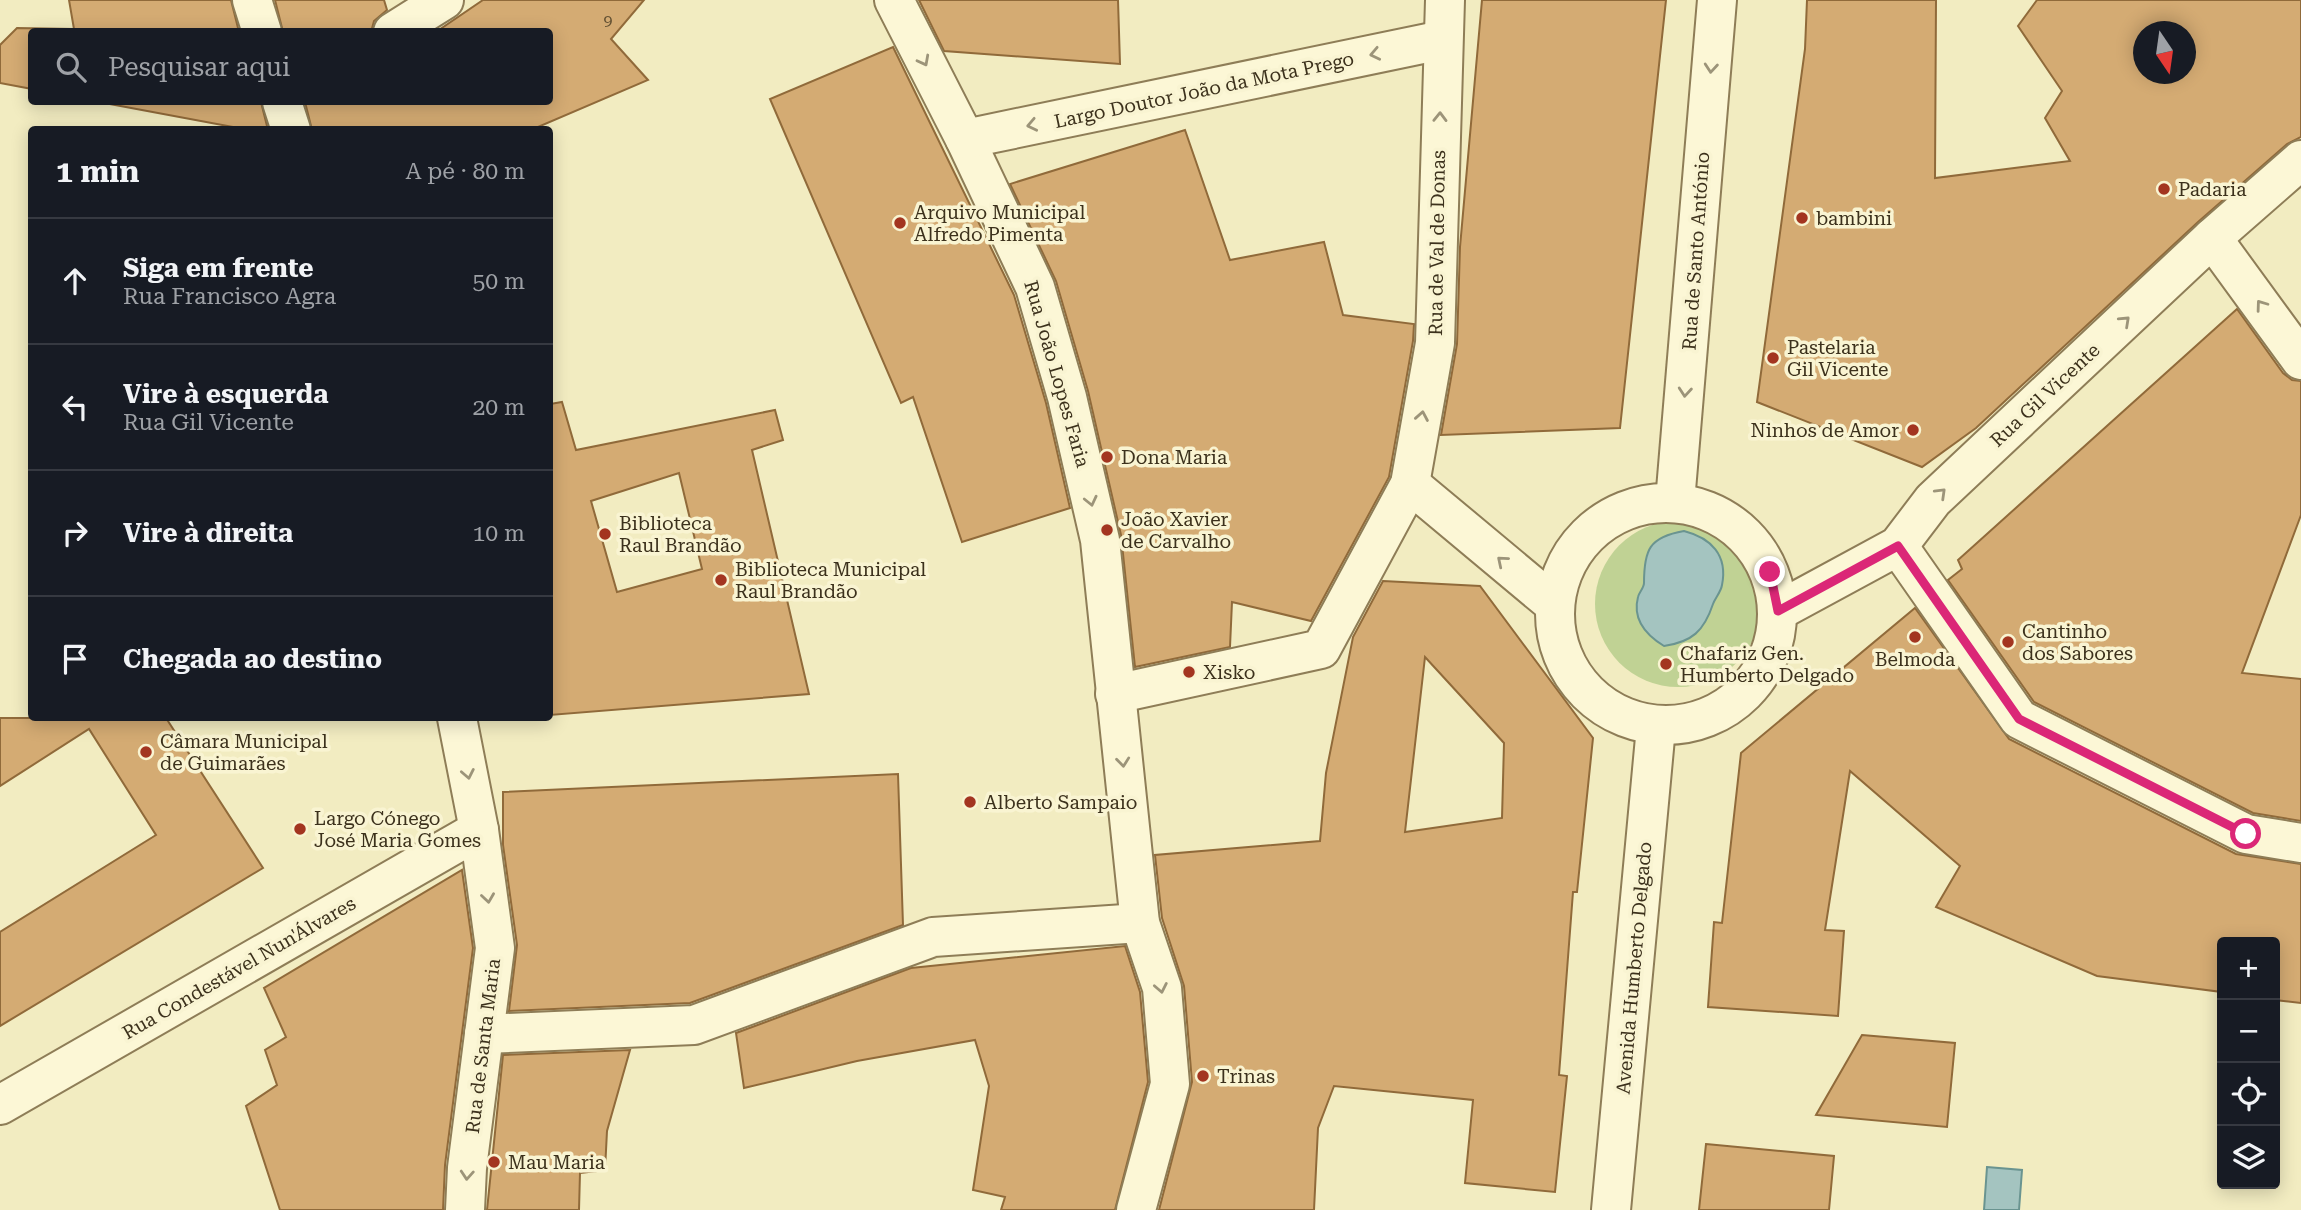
<!DOCTYPE html>
<html lang="pt">
<head>
<meta charset="utf-8">
<style>
  body { margin:0; font-family:"Roboto Serif",serif; background:#242831; color:#f1f3f6 }
  .controls { position:absolute; right:21px; bottom:21px; display:grid; overflow:hidden; border-radius:7px; box-shadow:0 4px 18px #0003 }
  .controls button { width:63px; height:63px; display:grid; place-items:center; padding:0; border:0; border-bottom:2px solid #363941; background:#171b24; color:#f1f3f6; font:35px sans-serif }
  .compass { position:absolute; left:2133px; top:21px; width:63px; height:63px; border-radius:50%; background:#171b24; box-shadow:0 4px 18px #0003; rotate:167deg }
  .stop { position:absolute; width:21px; height:21px; margin:-16px; border:5px solid #db2777; border-radius:50%; background:#fff }
  .stop.end { background:#db2777; border-color:#fff; box-shadow:0 2px 7px #0008 }
  .list { margin:0; padding:0; list-style:none }
  h2 { display:flex; justify-content:space-between; align-items:center; height:91px; margin:0; padding:0 28px; font-size:30px }
  h2 small { font-size:23px; font-weight:400; color:#9ea1a6 }
  .list li { display:grid; grid-template-columns:46px 1fr auto; gap:21px; align-items:center; box-sizing:border-box; height:126px; padding:0 28px; border-top:2px solid #363941 }
  .list b { display:block; font-size:26px; white-space:nowrap }
  .list p { margin:0; font-size:23px; white-space:nowrap; color:#9ea1a6 }
  .list em { font-size:23px; font-style:normal; color:#9ea1a6 }
  .icon { flex:none; width:38px; height:38px; fill:none; stroke:currentColor; stroke-width:2; stroke-linecap:round; stroke-linejoin:round }
  .map { position:relative; flex:none; width:2301px; height:1210px; overflow:hidden }
  .search { position:absolute; background:#171b24; box-shadow:0 4px 18px #0003; left:28px; top:28px; width:525px; height:77px; display:flex; align-items:center; gap:18px; box-sizing:border-box; padding:0 24px; border-radius:7px; color:#9ea1a6; font-size:26px }
  .panel { position:absolute; background:#171b24; box-shadow:0 4px 18px #0003; left:28px; top:126px; width:525px; height:595px; border-radius:7px }
  .map>svg:first-child { display:block }
  .green { fill:#c0d294 }
  .water { fill:#a4c4c0; stroke:#6a9490; stroke-width:2 }
  .building { fill:#d4ab73; stroke:#906a3a; stroke-width:2; fill-rule:evenodd }
  .lines { fill:none; stroke-linecap:round; stroke-linejoin:round }
  .street-casing { stroke:#8e7d57; stroke-width:42 }
  .street { stroke:#fcf7d6; stroke-width:38 }
  .oneway { stroke:#9c9479 }
  .route { stroke:#db2777; stroke-width:9 }
  .poi-dot { fill:#a33520; stroke:#f9f4d2; stroke-width:2.5 }
  .labels { text-anchor:middle; dominant-baseline:central; stroke-width:7; stroke-linejoin:round; paint-order:stroke }
  .number-label { font-size:16px; fill:#625032 }
  .street-label { font-size:19px; fill:#3c311c; stroke:#f9f4d2 }
  .poi-label { font-size:19px; fill:#3c311c; stroke:#f9f4d2; text-anchor:start }
</style>
</head>
<body>
<div class="map">
<svg width="2301" height="1210" viewBox="0 0 2301 1210">
  <rect width="100%" height="100%" fill="#f2ecc1"/>
  <!-- green -->
  <circle class="green" cx="1678" cy="604" r="83"/>
  <!-- water -->
  <g class="water">
    <path d="M1684 531C1711 538 1728 555 1722 585 1721 592 1715 598 1713 604 1704 631 1692 642 1664 646 1646 635 1632 620 1638 597 1639 592 1644 588 1644 583 1644 550 1649 537 1684 531Z"/>
    <polygon points="1987,1167 2022,1170 2019,1210 1984,1210"/>
  </g>
  <!-- building -->
  <g class="building">
    <polygon points="69,0 231,0 239,32 32,32 32,89 0,83 0,45 17,28 74,29"/>
    <polygon points="275,0 384,0 387,10 374,21 371,32 283,32"/>
    <polygon points="483,0 644,0 611,39 648,80 531,130 312,130 305,102 550,102 550,32 436,32"/>
    <polygon points="919,0 1118,0 1120,64 944,51"/>
    <polygon points="1482,0 1666,0 1620,428 1441,435 1457,344 1460,247"/>
    <path d="M1807 0H1936L1935 178 2070 161 2045 118 2062 91 2018 26 2037 0H2301V137L2287 144 2198 222 1976 428 1922 467 1757 402 1805 49ZM2144 32H2186V74H2144Z"/>
    <polygon points="893,47 1014,295 1046,403 1070,508 962,542 913,397 901,403 770,99"/>
    <polygon points="99,102 261,102 268,130 249,130"/>
    <polygon points="1185,130 1230,260 1324,242 1343,315 1414,324 1413,341 1389,477 1311,621 1232,602 1230,647 1135,667 1121,535 1088,391 1056,281 1010,184"/>
    <polygon points="2237,309 2283,373 2292,380 2301,381 2301,515 2242,673 2301,679 2301,821 2253,813 2034,702 1948,580 1962,569 1958,560"/>
    <path d="M562 402 576 450 775 410 783 440 752 450 809 694 550 715V404ZM679 473 702 569 617 592 591 501Z"/>
    <path d="M1383 581 1480 586 1593 738 1577 892H1573L1559 1075 1567 1076 1555 1192 1465 1183 1473 1100 1334 1086 1318 1128 1314 1210H1159L1192 1082 1184 986 1162 918 1155 855 1320 841 1326 773 1353 637ZM1425 657 1504 743 1502 818 1405 832Z"/>
    <polygon points="1915,608 2009,739 2236,854 2301,864 2301,1003 2275,1000 2275,942 2222,942 2222,992 2097,976 1936,907 1960,866 1850,771 1825,930 1844,931 1838,1016 1708,1007 1714,922 1722,923 1741,753"/>
    <polygon points="0,718 166,718 263,868 0,1026 0,932 156,835 89,729 0,786"/>
    <polygon points="898,774 903,925 690,1003 509,1011 517,945 503,845 503,792"/>
    <polygon points="462,870 473,948 445,1165 443,1210 280,1210 246,1106 277,1085 265,1050 286,1037 264,988"/>
    <polygon points="1125,946 1140,992 1148,1082 1115,1210 1001,1210 1005,1197 973,1190 989,1086 975,1040 857,1061 744,1088 736,1033 911,968"/>
    <polygon points="1862,1035 1955,1043 1947,1127 1816,1115"/>
    <polygon points="630,1050 607,1131 605,1170 580,1173 579,1210 487,1210 503,1055"/>
    <polygon points="1706,1144 1834,1156 1829,1210 1699,1210"/>
  </g>
  <g class="lines">
    <!-- street casing -->
    <g class="street-casing">
      <g id="street">
        <polyline points="252,0 262,32"/>
        <polyline points="894,0 965,139 1035,287 1067,397 1100,540 1140,923 1162,988 1170,1084 1136,1210"/>
        <polyline points="393,32 444,0"/>
        <polyline points="282,102 291,130"/>
        <polyline points="965,139 1442,40"/>
        <polyline points="2212,238 2301,360"/>
        <polyline points="1410,484 1555,605"/>
        <polyline points="1675,502 1717,0"/>
        <circle cx="1666" cy="614" r="111"/>
        <polyline points="1898,546 2019,719 2246,834 2301,843"/>
        <polyline points="1778,611 1898,546 1933,500 2212,238 2301,160"/>
        <polyline points="1115,694 1321,649 1410,484 1435,343 1445,0"/>
        <polyline points="457,718 479,830 495,948 467,1168 465,1210"/>
        <polyline points="484,1034 694,1025 933,937 1140,923"/>
        <polyline points="0,1105 479,830"/>
        <polyline points="1611,1210 1656,727"/>
      </g>
    </g>
    <!-- street -->
    <use href="#street" class="street"/>
  </g>
  <!-- one-way arrows -->
  <defs><path id="oneway-chevron" d="M-2-3.5L2.5 0L-2 3.5" fill="none" stroke-width="1.6" stroke-linecap="round" stroke-linejoin="round" transform="scale(1.75)"/></defs>
  <g class="oneway">
    <use href="#oneway-chevron" transform="translate(1375 54) rotate(168)"/>
    <use href="#oneway-chevron" transform="translate(924 61) rotate(62)"/>
    <use href="#oneway-chevron" transform="translate(1711 68) rotate(95)"/>
    <use href="#oneway-chevron" transform="translate(1440 117) rotate(-89)"/>
    <use href="#oneway-chevron" transform="translate(1032 125) rotate(168)"/>
    <use href="#oneway-chevron" transform="translate(2261 305) rotate(-126)"/>
    <use href="#oneway-chevron" transform="translate(2125 321) rotate(-43)"/>
    <use href="#oneway-chevron" transform="translate(1685 392) rotate(95)"/>
    <use href="#oneway-chevron" transform="translate(1422 416) rotate(-80)"/>
    <use href="#oneway-chevron" transform="translate(1941 493) rotate(-44)"/>
    <use href="#oneway-chevron" transform="translate(1091 501) rotate(77)"/>
    <use href="#oneway-chevron" transform="translate(1502 561) rotate(-140)"/>
    <use href="#oneway-chevron" transform="translate(1123 762) rotate(84)"/>
    <use href="#oneway-chevron" transform="translate(468 774) rotate(79)"/>
    <use href="#oneway-chevron" transform="translate(488 898) rotate(82)"/>
    <use href="#oneway-chevron" transform="translate(1161 988) rotate(79)"/>
    <use href="#oneway-chevron" transform="translate(467 1175) rotate(94)"/>
  </g>
  <g class="lines">
    <!-- route -->
    <polyline class="route" points="1770,572 1778,611 1898,546 2019,719 2246,834"/>
  </g>
  <!-- markers -->
  <g class="poi-dot">
    <circle cx="2164" cy="189" r="7"/>
    <circle cx="1802" cy="218" r="7"/>
    <circle cx="900" cy="223" r="7"/>
    <circle cx="1773" cy="358" r="7"/>
    <circle cx="1913" cy="430" r="7"/>
    <circle cx="1107" cy="457" r="7"/>
    <circle cx="1107" cy="530" r="7"/>
    <circle cx="605" cy="534" r="7"/>
    <circle cx="721" cy="580" r="7"/>
    <circle cx="1915" cy="637" r="7"/>
    <circle cx="2008" cy="642" r="7"/>
    <circle cx="1666" cy="664" r="7"/>
    <circle cx="1189" cy="672" r="7"/>
    <circle cx="146" cy="752" r="7"/>
    <circle cx="970" cy="802" r="7"/>
    <circle cx="300" cy="829" r="7"/>
    <circle cx="1203" cy="1076" r="7"/>
    <circle cx="494" cy="1162" r="7"/>
  </g>
  <g class="labels">
    <!-- number labels -->
    <g class="number-label">
      <text x="608" y="20">9</text>
    </g>
    <!-- street labels -->
    <g class="street-label">
      <text transform="translate(1204 90) rotate(-12)">Largo Doutor João da Mota Prego</text>
      <text transform="translate(1437 243) rotate(-89)">Rua de Val de Donas</text>
      <text transform="translate(1696 251) rotate(-86)">Rua de Santo António</text>
      <text transform="translate(1057 374) rotate(74)">Rua João Lopes Faria</text>
      <text transform="translate(2045 395) rotate(-43)">Rua Gil Vicente</text>
      <text transform="translate(239 968) rotate(-30)">Rua Condestável Nun'Álvares</text>
      <text transform="translate(1634 968) rotate(-85)">Avenida Humberto Delgado</text>
      <text transform="translate(483 1046) rotate(-83)">Rua de Santa Maria</text>
    </g>
    <!-- poi labels -->
    <g class="poi-label">
      <text x="2178" y="189">Padaria</text>
      <text x="914" y="212">Arquivo Municipal<tspan x="914" dy="22">Alfredo Pimenta</tspan></text>
      <text x="1816" y="218">bambini</text>
      <text x="1787" y="347">Pastelaria<tspan x="1787" dy="22">Gil Vicente</tspan></text>
      <text x="1899" y="430" text-anchor="end">Ninhos de Amor</text>
      <text x="1121" y="457">Dona Maria</text>
      <text x="1121" y="519">João Xavier<tspan x="1121" dy="22">de Carvalho</tspan></text>
      <text x="619" y="523">Biblioteca<tspan x="619" dy="22">Raul Brandão</tspan></text>
      <text x="735" y="569">Biblioteca Municipal<tspan x="735" dy="22">Raul Brandão</tspan></text>
      <text x="2022" y="631">Cantinho<tspan x="2022" dy="22">dos Sabores</tspan></text>
      <text x="1680" y="653">Chafariz Gen.<tspan x="1680" dy="22">Humberto Delgado</tspan></text>
      <text x="1915" y="659" text-anchor="middle">Belmoda</text>
      <text x="1203" y="672">Xisko</text>
      <text x="160" y="741">Câmara Municipal<tspan x="160" dy="22">de Guimarães</tspan></text>
      <text x="984" y="802">Alberto Sampaio</text>
      <text x="314" y="818">Largo Cónego<tspan x="314" dy="22">José Maria Gomes</tspan></text>
      <text x="1217" y="1076">Trinas</text>
      <text x="508" y="1162">Mau Maria</text>
    </g>
  </g>
</svg>
<div class="controls">
<button>+</button>
<button>−</button>
<button><svg class="icon" aria-label="locate" viewBox="0 0 24 24"><circle cx="12" cy="12" r="6"/><path d="M12 2v4M12 18v4M2 12h4M18 12h4"/></svg></button>
<button><svg class="icon" aria-label="layers" viewBox="0 0 24 24"><path d="M12 4l9 5-9 5-9-5zM3 14l9 5 9-5"/></svg></button>
</div>
<svg class="compass" viewBox="-18 -18 36 36"><path d="M0-13l5 13h-10z" fill="#e53935"/><path d="M0 13l5-13h-10z" fill="#9ea1a6"/></svg>
<div class="stop" style="left:2246px;top:834px"></div>
<div class="stop end" style="left:1770px;top:572px"></div>
<div class="search"><svg class="icon" aria-label="search" viewBox="0 0 24 24"><circle cx="10" cy="10" r="6"/><path d="M15 15l6 6"/></svg>Pesquisar aqui</div>
<section class="panel">
<h2>1 min<small>A pé · 80 m</small></h2>
<ul class="list">
<li><svg class="icon" aria-label="ahead" viewBox="0 0 24 24"><path d="M12 20V5M6 11l6-6 6 6"/></svg><div><b>Siga em frente</b><p>Rua Francisco Agra</p></div><em>50 m</em></li>
<li><svg class="icon" aria-label="left" viewBox="0 0 24 24"><path d="M17 20v-9H6M10 6l-5 5 5 5"/></svg><div><b>Vire à esquerda</b><p>Rua Gil Vicente</p></div><em>20 m</em></li>
<li><svg class="icon" aria-label="right" viewBox="0 0 24 24"><path d="M7 20v-9h11M14 6l5 5-5 5"/></svg><div><b>Vire à direita</b></div><em>10 m</em></li>
<li><svg class="icon" aria-label="arrive" viewBox="0 0 24 24"><path d="M6 21V4h12l-3 4 3 4H6"/></svg><div><b>Chegada ao destino</b></div></li>
</ul>
</section>
</div>
</body>
</html>
